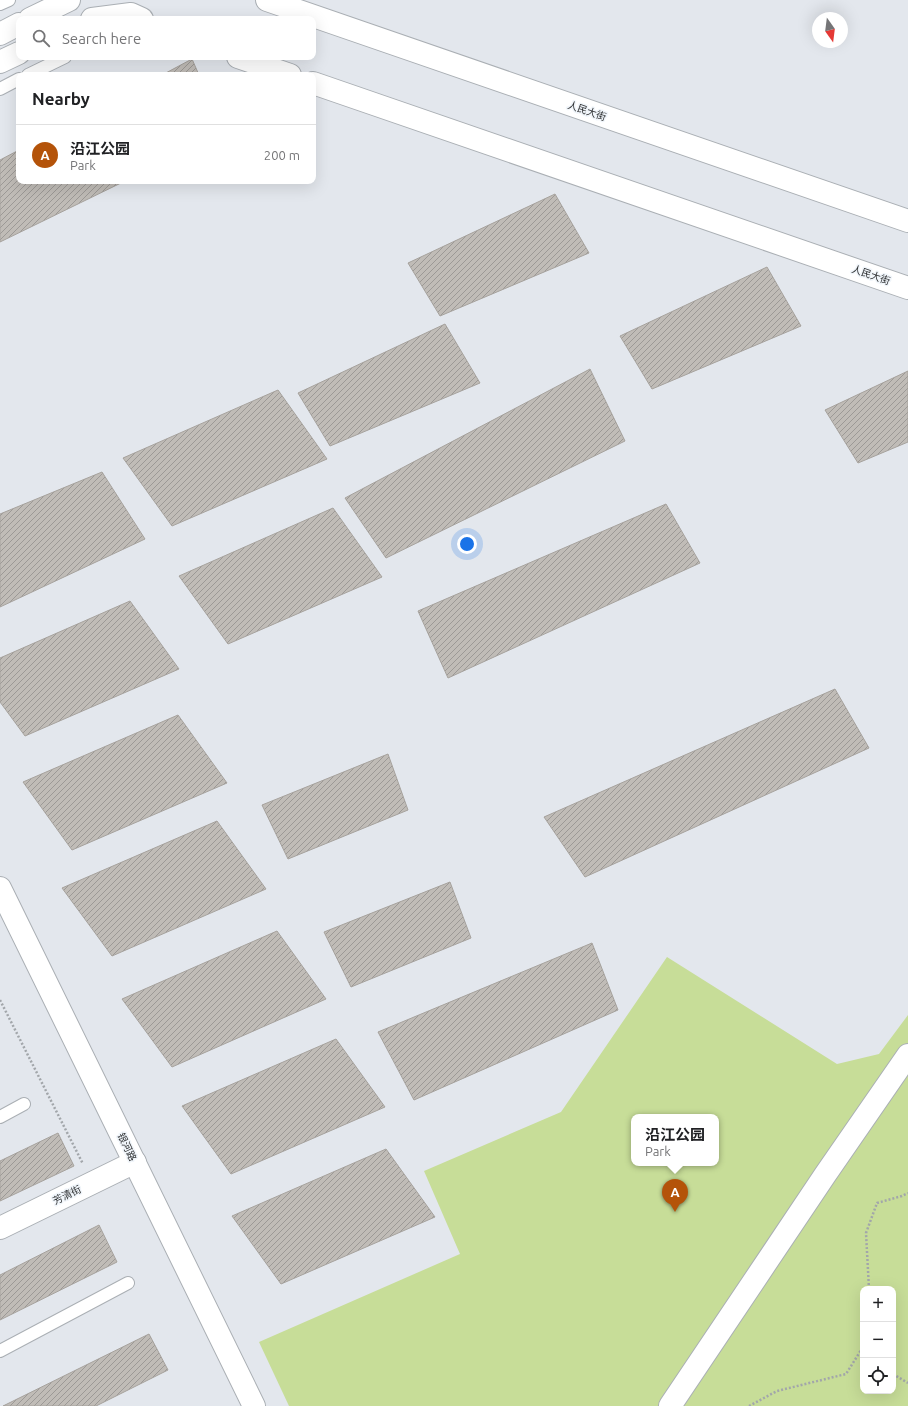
<!DOCTYPE html>
<html lang="en">
<head>
<meta charset="utf-8">
<style>
  body { margin:0; font-family:Ubuntu,"Noto Sans SC",sans-serif; background:#f2f2f2; color:#202124 }
  .controls { position:absolute; right:12px; bottom:12px; display:grid; overflow:hidden; border-radius:8px; box-shadow:0 4px 16px #0002 }
  .controls button { width:36px; height:36px; display:grid; place-items:center; padding:0; border:0; border-bottom:1px solid #e0e0e0; background:#fff; color:#202124; font:20px sans-serif }
  .compass { position:absolute; left:812px; top:12px; width:36px; height:36px; border-radius:50%; background:#fff; box-shadow:0 4px 16px #0002; rotate:166deg }
  .you { position:absolute; left:467px; top:544px; width:14px; height:14px; margin:-10px; border:3px solid #fff; border-radius:50%; background:#1a73e8; box-shadow:0 0 0 6px #1a73e833 }
  .badge { display:grid; place-items:center; width:26px; height:26px; border-radius:50%; background:#b45309; color:#fff; font-size:13px; font-weight:700 }
  .pin { position:absolute; translate:-50% -33px; filter:drop-shadow(0 1px 2px #0008) }
  .pin::after { content:''; position:absolute; top:21px; width:14px; height:12px; background:inherit; clip-path:polygon(0 0,100% 0,50% 100%) }
  .popup { position:absolute; left:631px; top:1114px; width:88px; height:52px; box-sizing:border-box; display:grid; place-content:center; border-radius:8px; background:#fff; filter:drop-shadow(0 1px 3px #0005); font-size:13px; white-space:nowrap; color:#757577 }
  .popup b { font-size:15px; color:#202124 }
  .popup::after { content:''; position:absolute; left:50%; top:100%; margin-left:-8px; border:8px solid transparent; border-top-color:#fff }
  .list { margin:0; padding:0; list-style:none }
  h2 { display:flex; justify-content:space-between; align-items:center; height:52px; margin:0; padding:0 16px; font-size:17px }
  h2 small { font-size:13px; font-weight:400; color:#757577 }
  .list li { display:grid; grid-template-columns:26px 1fr auto; gap:12px; align-items:center; box-sizing:border-box; height:60px; padding:0 16px; border-top:1px solid #e0e0e0 }
  .list b { display:block; font-size:15px; white-space:nowrap }
  .list p { margin:0; font-size:13px; white-space:nowrap; color:#757577 }
  .list em { font-size:13px; font-style:normal; color:#757577 }
  .icon { flex:none; width:22px; height:22px; fill:none; stroke:currentColor; stroke-width:2; stroke-linecap:round; stroke-linejoin:round }
  .map { position:relative; flex:none; width:908px; height:1406px; overflow:hidden }
  .search { position:absolute; background:#fff; box-shadow:0 4px 16px #0002; left:16px; top:16px; width:300px; height:44px; display:flex; align-items:center; gap:10px; box-sizing:border-box; padding:0 14px; border-radius:8px; color:#757577; font-size:15px }
  .panel { position:absolute; background:#fff; box-shadow:0 4px 16px #0002; left:16px; top:72px; width:300px; height:112px; border-radius:8px }
  .map>svg:first-child { display:block }
  .green { fill:#c7dd98; fill-rule:evenodd }
  .building { fill:url(#building-hatch); stroke:#a6a29d }
  .lines { fill:none; stroke-linecap:round; stroke-linejoin:round }
  .service-casing { stroke:#aaafb4; stroke-width:14 }
  .minor-casing { stroke:#aaafb4; stroke-width:24 }
  .tertiary-casing { stroke:#aaafb4; stroke-width:24 }
  .secondary-casing { stroke:#aaafb4; stroke-width:24 }
  .path { stroke:#a2a6aa; stroke-width:2.5; stroke-dasharray:2 2; stroke-linecap:butt }
  .service { stroke:#fff; stroke-width:12 }
  .minor { stroke:#fff; stroke-width:22 }
  .tertiary { stroke:#fff; stroke-width:22 }
  .secondary { stroke:#fff; stroke-width:22 }
  .labels { text-anchor:middle; dominant-baseline:central; stroke-width:3; stroke-linejoin:round; paint-order:stroke }
  .street-label { font-size:10px; fill:#303234; stroke:#f0f5fa }
</style>
</head>
<body>
<div class="map">
<svg width="908" height="1406" viewBox="0 0 908 1406">
  <defs>
    <pattern id="building-hatch" width="6" height="6" patternUnits="userSpaceOnUse"><rect width="6" height="6" fill="#c0bcb7"/><path d="M-1 1l2-2M0 6l6-6M5 7l2-2" fill="none" stroke="#9c9996"/></pattern>
  </defs>
  <rect width="100%" height="100%" fill="#e3e7ed"/>
  <!-- green -->
  <path class="green" d="M667 957 837 1064 879 1054 908 1015V1406H289L259 1342 460 1254 424 1171 561 1112ZM634 1117H716V1163H634ZM863 1289H893V1391H863Z"/>
  <!-- building -->
  <g class="building">
    <polygon points="192,59 199,75 162,75"/>
    <polygon points="19,150 19,181 125,181 0,242 0,160"/>
    <polygon points="555,194 589,253 440,316 408,263"/>
    <polygon points="767,267 801,326 652,389 620,336"/>
    <polygon points="445,324 480,383 330,446 298,393"/>
    <polygon points="590,369 625,441 386,558 345,498"/>
    <polygon points="908,371 908,442 858,463 825,410"/>
    <polygon points="278,390 327,459 172,526 123,458"/>
    <polygon points="102,472 145,539 0,607 0,514"/>
    <polygon points="666,504 700,563 448,678 418,611"/>
    <polygon points="333,508 382,577 228,644 179,576"/>
    <polygon points="130,601 179,669 25,736 0,702 0,658"/>
    <polygon points="835,689 869,748 585,877 544,817"/>
    <polygon points="178,715 227,783 72,850 23,782"/>
    <polygon points="388,754 408,810 288,859 262,805"/>
    <polygon points="217,821 266,889 112,956 62,888"/>
    <polygon points="450,882 471,938 351,987 324,932"/>
    <polygon points="277,931 326,999 172,1067 122,999"/>
    <polygon points="592,943 618,1010 414,1100 378,1032"/>
    <polygon points="336,1039 385,1107 231,1174 182,1106"/>
    <polygon points="58,1133 74,1166 0,1201 0,1161"/>
    <polygon points="386,1149 435,1217 281,1284 232,1216"/>
    <polygon points="99,1225 117,1262 0,1320 0,1275"/>
    <polygon points="149,1334 168,1370 96,1406 3,1406"/>
  </g>
  <g class="lines">
    <!-- service casing -->
    <g class="service-casing">
      <g id="service">
        <polyline points="0,4 9,0"/>
        <polyline points="28,75 65,57"/>
        <polyline points="0,89 19,79"/>
        <polyline points="0,1117 24,1104"/>
        <polyline points="0,1351 128,1283"/>
      </g>
    </g>
    <!-- minor casing -->
    <g class="minor-casing">
      <g id="minor">
        <polyline points="0,1228 135,1162"/>
        <polyline points="670,1406 825,1175 908,1055"/>
      </g>
    </g>
    <!-- tertiary casing -->
    <g class="tertiary-casing">
      <polyline id="tertiary" points="0,888 254,1406"/>
    </g>
    <!-- secondary casing -->
    <g class="secondary-casing">
      <g id="secondary">
        <polyline points="267,0 908,221"/>
        <polyline points="30,19 69,0"/>
        <polyline points="92,19 131,14 142,19"/>
        <polyline points="0,34 19,24"/>
        <polyline points="238,57 290,75"/>
        <polyline points="0,62 19,53"/>
        <polyline points="313,83 908,288"/>
      </g>
    </g>
    <!-- path -->
    <g class="path">
      <polyline points="0,1000 83,1164"/>
      <polyline points="869,1289 866,1233 877,1203 902,1196 908,1193"/>
      <polyline points="893,1374 908,1383"/>
      <polyline points="749,1406 777,1391 846,1374 863,1347"/>
    </g>
    <!-- service -->
    <use href="#service" class="service"/>
    <!-- minor -->
    <use href="#minor" class="minor"/>
    <!-- tertiary -->
    <use href="#tertiary" class="tertiary"/>
    <!-- secondary -->
    <use href="#secondary" class="secondary"/>
  </g>
  <g class="labels">
    <!-- street labels -->
    <g class="street-label">
      <text transform="translate(587 111) rotate(19)">人民大街</text>
      <text transform="translate(871 275) rotate(19)">人民大街</text>
      <text transform="translate(127 1147) rotate(64)">银河路</text>
      <text transform="translate(67 1195) rotate(-26)">芳清街</text>
    </g>
  </g>
</svg>
<div class="controls">
<button>+</button>
<button>−</button>
<button><svg class="icon" aria-label="locate" viewBox="0 0 24 24"><circle cx="12" cy="12" r="6"/><path d="M12 2v4M12 18v4M2 12h4M18 12h4"/></svg></button>
</div>
<svg class="compass" viewBox="-18 -18 36 36"><path d="M0-13l5 13h-10z" fill="#e53935"/><path d="M0 13l5-13h-10z" fill="#757577"/></svg>
<div class="you"></div>
<div class="pin badge" style="left:675px;top:1212px">A</div>
<div class="popup"><b>沿江公园</b>Park</div>
<div class="search"><svg class="icon" aria-label="search" viewBox="0 0 24 24"><circle cx="10" cy="10" r="6"/><path d="M15 15l6 6"/></svg>Search here</div>
<section class="panel">
<h2>Nearby<small></small></h2>
<ul class="list">
<li><span class="badge">A</span><div><b>沿江公园</b><p>Park</p></div><em>200 m</em></li>
</ul>
</section>
</div>
</body>
</html>
